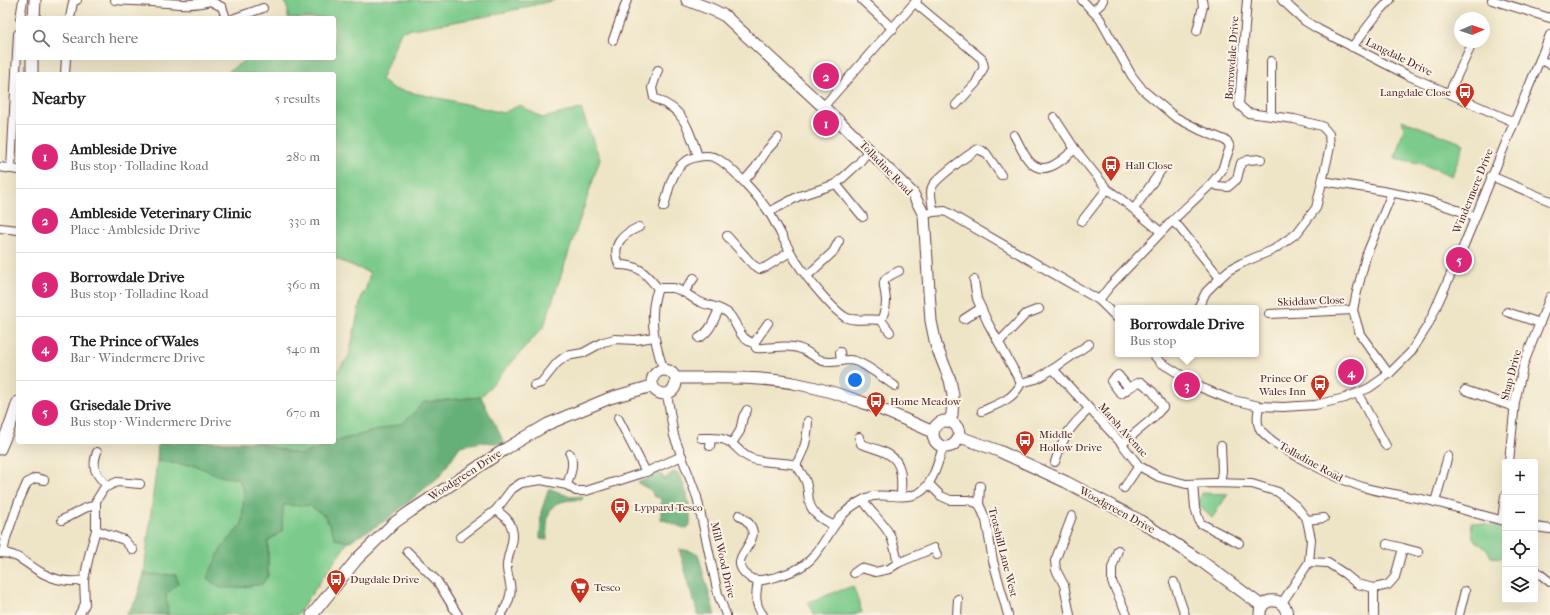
<!DOCTYPE html>
<html lang="en">
<head>
<meta charset="utf-8">
<style>
  body { margin:0; font-family:"IM FELL French Canon",serif; background:#f6f6f6; color:#202124 }
  .controls { position:absolute; right:12px; bottom:12px; display:grid; overflow:hidden; border-radius:4px; box-shadow:0 4px 16px #0002 }
  .controls button { width:36px; height:36px; display:grid; place-items:center; padding:0; border:0; border-bottom:1px solid #e0e0e0; background:#fff; color:#202124; font:20px sans-serif }
  .compass { position:absolute; left:1454px; top:12px; width:36px; height:36px; border-radius:50%; background:#fff; box-shadow:0 4px 16px #0002; rotate:88deg }
  .you { position:absolute; left:855px; top:380px; width:14px; height:14px; margin:-10px; border:3px solid #fff; border-radius:50%; background:#1a73e8; box-shadow:0 0 0 6px #1a73e833 }
  .badge { display:grid; place-items:center; width:26px; height:26px; border-radius:50%; background:#db2777; color:#fff; font-size:13px; font-weight:700 }
  .pin { position:absolute; translate:-50% -50%; border:2px solid #fff; box-shadow:0 1px 4px #0006 }
  .popup { position:absolute; left:1115px; top:305px; width:144px; height:52px; box-sizing:border-box; display:grid; place-content:center; border-radius:4px; background:#fff; filter:drop-shadow(0 1px 3px #0005); font-size:13px; white-space:nowrap; color:#757577 }
  .popup b { font-size:15px; color:#202124 }
  .popup::after { content:''; position:absolute; left:50%; top:100%; margin-left:-8px; border:8px solid transparent; border-top-color:#fff }
  .list { margin:0; padding:0; list-style:none }
  h2 { display:flex; justify-content:space-between; align-items:center; height:52px; margin:0; padding:0 16px; font-size:17px }
  h2 small { font-size:13px; font-weight:400; color:#757577 }
  .list li { display:grid; grid-template-columns:26px 1fr auto; gap:12px; align-items:center; box-sizing:border-box; height:64px; padding:0 16px; border-top:1px solid #e0e0e0 }
  .list b { display:block; font-size:15px; white-space:nowrap }
  .list p { margin:0; font-size:13px; white-space:nowrap; color:#757577 }
  .list em { font-size:13px; font-style:normal; color:#757577 }
  .icon { flex:none; width:22px; height:22px; fill:none; stroke:currentColor; stroke-width:2; stroke-linecap:round; stroke-linejoin:round }
  .map { position:relative; flex:none; width:1550px; height:615px; overflow:hidden }
  .search { position:absolute; background:#fff; box-shadow:0 4px 16px #0002; left:16px; top:16px; width:320px; height:44px; display:flex; align-items:center; gap:10px; box-sizing:border-box; padding:0 14px; border-radius:4px; color:#757577; font-size:15px }
  .panel { position:absolute; background:#fff; box-shadow:0 4px 16px #0002; left:16px; top:72px; width:320px; height:372px; border-radius:4px }
  .map>svg:first-child { display:block }
  .green { fill:#7ccb8c; stroke:#63755c }
  .forest { fill:#65af78; stroke:#586752 }
  .lines { fill:none; stroke-linecap:round; stroke-linejoin:round }
  .minor-casing { stroke:#633d42; stroke-width:10 }
  .major-casing { stroke:#633d42; stroke-width:13 }
  .minor { stroke:#fff; stroke-width:8 }
  .major { stroke:#fff; stroke-width:11 }
  .labels { text-anchor:middle; dominant-baseline:central; stroke-width:4; stroke-linejoin:round; paint-order:stroke }
  .street-label { font-size:11px; fill:#4a1f2b; stroke:#fcf5e5 }
  .poi-label { font-size:11px; fill:#4a1f2b; stroke:#fcf5e5; text-anchor:start }
</style>
</head>
<body>
<div class="map">
<svg width="1550" height="615" viewBox="0 0 1550 615">
  <rect width="100%" height="100%" fill="#fcf5e5"/>
  <filter id="ink" filterUnits="userSpaceOnUse"><feTurbulence type="fractalNoise" baseFrequency=".025" numOctaves="2"/><feDisplacementMap in="SourceGraphic" scale="8" xChannelSelector="R" yChannelSelector="G"/><feConvolveMatrix kernelMatrix="1 2 1 2 8 2 1 2 1" color-interpolation-filters="sRGB"/></filter>
  <filter id="wash" filterUnits="userSpaceOnUse"><feTurbulence type="fractalNoise" baseFrequency=".012" numOctaves="4" result="noise"/><feDisplacementMap in="SourceGraphic" scale="16" xChannelSelector="R" yChannelSelector="G"/><feGaussianBlur stdDeviation="0.9" result="paint"/><feColorMatrix in="noise" values="0 0 0 0 0 0 0 0 0 0 0 0 0 0 0 0 0 1.4 0 .05"/><feComposite in="paint" operator="in"/></filter>
  <g filter="url(#wash)">
    <rect width="100%" height="100%" fill="#eee5c7"/>
    <!-- green -->
    <g class="green">
      <polygon points="284,0 555,0 488,16 401,31 381,80 394,89 453,101 503,113 520,105 542,118 581,109 600,159 544,326 481,397 424,402 403,423 334,442 334,375 349,356 362,294 365,292 370,273 334,258 334,74 224,74 249,58 334,58 334,18 288,18 288,10"/>
      <polygon points="1402,120 1464,144 1452,176 1422,164 1395,158 1404,128"/>
      <polygon points="253,442 333,442 301,455"/>
      <polygon points="157,461 196,466 222,476 238,479 244,491 242,524 221,549 237,588 262,584 268,575 268,541 282,531 283,505 310,505 325,516 336,539 348,542 297,615 168,615 166,595 178,583 176,575 144,574"/>
      <polygon points="1202,493 1228,494 1212,518 1198,505"/>
      <polygon points="1471,522 1505,528 1505,558 1491,557 1488,551 1473,538"/>
      <polygon points="853,586 862,612 853,615 813,615 808,602"/>
    </g>
    <!-- forest -->
    <g class="forest">
      <polygon points="481,397 505,444 482,442 460,446 440,476 385,521 348,542 336,539 325,516 310,506 283,505 282,531 268,541 268,576 262,584 237,588 220,588 207,578 221,549 242,524 244,491 239,479 220,476 196,466 157,461 158,442 253,442 301,455 337,441 403,423 424,402"/>
      <path d="M659 472 665 479 673 472 678 473C687 485 691 511 690 525L686 529 661 519V502L660 498 653 496 652 491 638 483Z"/>
      <path d="M549 488 570 497 583 496 582 500C549 499 546 510 547 540L540 539 541 512Z"/>
      <polygon points="679,549 690,551 698,554 715,615 698,615"/>
      <polygon points="144,574 176,575 178,583 166,595 168,615 126,615 136,600"/>
    </g>
  </g>
  <g filter="url(#ink)">
    <g class="lines">
      <!-- minor casing -->
      <g class="minor-casing">
        <g id="minor">
          <path d="M115 0C128 1 140 1 153 2 173 3 190 7 210 1"/>
          <polyline points="209,0 210,1 222,7 226,18"/>
          <polyline points="862,0 893,29"/>
          <polyline points="1082,0 1100,19 1132,76 1143,90 1175,117 1200,130 1227,141 1230,147 1222,170 1212,183 1172,221 1110,286 1099,300"/>
          <polyline points="1282,0 1305,21 1318,29 1407,75 1514,122"/>
          <polyline points="1492,0 1550,18"/>
          <polyline points="915,3 982,59 984,67 976,83 956,105"/>
          <polyline points="1093,11 1101,4 1103,0"/>
          <polyline points="20,18 23,0"/>
          <polyline points="70,18 73,2 77,0"/>
          <polyline points="235,18 263,8"/>
          <polyline points="1197,31 1203,6 1202,0"/>
          <polyline points="613,40 627,0"/>
          <polyline points="1352,47 1379,12 1390,0"/>
          <polyline points="1540,60 1550,64"/>
          <path d="M658 70 652 88 654 98C662 102 672 106 678 113 688 124 693 142 698 156"/>
          <polyline points="65,74 66,58"/>
          <polyline points="1449,93 1472,44"/>
          <polyline points="823,107 917,0"/>
          <polyline points="1271,115 1271,61"/>
          <polyline points="1054,117 1075,149 1107,189 1121,199 1161,232"/>
          <path d="M1014 135C1019 143 1023 155 1030 162 1045 178 1063 159 1075 149"/>
          <polyline points="0,167 18,170"/>
          <polyline points="11,169 18,34"/>
          <polyline points="1491,176 1550,201"/>
          <polyline points="744,181 756,167 767,150 778,138"/>
          <path d="M1322 181C1372 189 1428 196 1474 217"/>
          <polyline points="1212,183 1218,186 1228,187 1237,179 1241,163 1248,160 1261,159"/>
          <polyline points="836,184 863,217"/>
          <path d="M664 207C668 193 670 177 681 165 688 157 708 153 718 159 732 167 762 200 770 214 780 230 787 249 798 264 807 278 832 309 845 317 853 322 870 318 881 320 884 314 886 308 886 301 885 282 877 281 899 271"/>
          <polyline points="1134,209 1162,169"/>
          <polyline points="769,212 799,196 836,184 859,163 868,151"/>
          <path d="M933 212C933 205 929 192 932 187 936 178 968 155 978 149L986 153 1001 175"/>
          <polyline points="924,215 933,212 945,211 1099,300 1118,319"/>
          <polyline points="1082,221 1107,189"/>
          <polyline points="1172,221 1179,227 1220,278"/>
          <path d="M639 227C621 235 611 245 619 265 641 265 645 274 658 288"/>
          <polyline points="0,228 18,230"/>
          <polyline points="727,236 753,265 760,269 766,267 790,252"/>
          <polyline points="807,276 833,252 839,241"/>
          <polyline points="974,280 977,299 988,323 1021,383 1036,379 1053,369 1122,444 1139,466 1159,477 1186,484 1214,483 1252,484 1278,492 1297,507 1307,520 1311,539 1309,562 1282,603"/>
          <path d="M658 288C663 288 669 288 673 288 684 290 691 298 700 302 709 306 722 307 729 314 738 324 739 340 754 343L756 348C769 349 780 345 793 347 808 349 812 357 823 361 832 364 841 360 850 360 863 361 884 379 895 386"/>
          <path d="M658 288C648 314 654 340 662 365L661 370"/>
          <polyline points="684,292 694,278"/>
          <polyline points="1198,308 1206,292 1220,278 1229,270 1242,263 1273,250 1297,233 1316,208 1330,147 1329,134 1322,126 1294,119 1248,113 1239,105 1247,0"/>
          <polyline points="1507,312 1540,323"/>
          <polyline points="1269,314 1353,310"/>
          <polyline points="964,319 981,308"/>
          <polyline points="881,320 890,332"/>
          <path d="M699 338C710 332 714 320 719 309"/>
          <polyline points="999,342 1026,314 1039,309"/>
          <polyline points="754,343 768,323"/>
          <polyline points="840,352 841,361"/>
          <polyline points="1153,354 1160,362 1202,388 1229,399 1259,406 1283,407 1315,405 1345,398 1369,388 1389,374 1411,352 1428,325 1464,245 1550,35"/>
          <polyline points="1053,369 1089,344"/>
          <polyline points="1389,374 1360,334 1353,310 1356,296 1366,256 1392,193"/>
          <polyline points="534,385 541,383 557,363 566,356 583,353 603,342 615,339 636,340 654,337"/>
          <polyline points="1465,390 1514,407"/>
          <polyline points="667,394 674,436 697,497 718,594 726,615"/>
          <polyline points="1358,394 1386,446"/>
          <path d="M1259 406C1258 413 1256 420 1259 427 1268 446 1345 482 1366 488 1388 494 1412 496 1435 502 1458 507 1481 516 1505 521"/>
          <path d="M982 411C998 404 1014 399 1021 383"/>
          <polyline points="618,418 646,472"/>
          <path d="M859 437 861 444C896 455 903 457 901 496"/>
          <path d="M701 438C711 438 723 437 731 443 738 448 741 454 750 458 764 464 782 461 796 465 800 471 804 476 806 482 808 488 808 495 809 501 812 514 822 520 833 525"/>
          <polyline points="732,443 740,431 743,417 747,410"/>
          <path d="M1122 444 1152 419 1163 407 1153 392 1141 382C1133 384 1128 389 1121 394L1111 381 1118 375 1129 388"/>
          <polyline points="710,446 711,438"/>
          <path d="M97 452C91 469 96 474 107 486"/>
          <path d="M1055 462C1064 435 1069 428 1089 409"/>
          <polyline points="1509,462 1515,402 1524,363 1550,297"/>
          <path d="M796 465C805 448 807 441 808 421"/>
          <polyline points="1220,483 1222,471 1221,446"/>
          <polyline points="929,484 941,496 950,500 969,500 979,504 986,520 993,561 1008,615"/>
          <polyline points="1193,484 1195,508 1200,523 1239,543"/>
          <path d="M567 485C570 475 575 464 570 454"/>
          <polyline points="1124,488 1139,466"/>
          <path d="M863 500C871 513 883 522 890 535 894 543 896 554 898 563"/>
          <polyline points="1435,502 1448,456"/>
          <polyline points="979,504 980,486"/>
          <path d="M496 510C503 515 510 520 512 529 516 543 506 554 507 568 507 577 513 586 510 595 509 602 505 609 501 615"/>
          <path d="M739 515C775 538 728 552 743 571 745 574 749 577 752 579 760 582 768 579 776 577 789 573 801 569 811 559 828 541 835 515 859 502 863 500 868 497 873 496 888 493 909 502 923 490 934 480 938 462 943 447"/>
          <polyline points="62,520 85,508 96,505"/>
          <polyline points="1307,520 1324,518"/>
          <polyline points="1502,520 1505,496"/>
          <polyline points="1535,527 1550,529"/>
          <polyline points="96,530 124,540 133,550"/>
          <polyline points="460,537 496,510 512,489 521,483 541,480 567,485 576,491 586,491 646,472 682,456"/>
          <polyline points="1403,548 1418,552"/>
          <polyline points="1118,550 1112,568 1112,582 1127,615"/>
          <polyline points="407,551 437,581 458,615"/>
          <path d="M0 553C19 553 28 566 44 574 56 580 71 583 84 580L90 551 96 530V501L104 488 117 482 140 484"/>
          <polyline points="3,553 6,538 19,501 27,483 35,478 44,480"/>
          <polyline points="1309,562 1328,563 1345,574 1357,584 1374,588 1388,585 1395,577 1403,548 1387,544"/>
          <polyline points="1535,570 1550,582"/>
          <polyline points="854,573 861,568 875,572 880,571 889,569 898,563 934,548 937,555"/>
          <path d="M758 581C756 594 754 604 763 615"/>
          <polyline points="1174,582 1185,615"/>
          <polyline points="79,615 85,604 84,580"/>
          <polyline points="957,615 958,599"/>
          <polyline points="1070,615 1064,585 1056,570 1055,561 1072,516"/>
          <polyline points="1374,615 1374,588"/>
          <polyline points="1459,615 1465,591"/>
        </g>
      </g>
      <!-- major casing -->
      <g class="major-casing">
        <g id="major">
          <polyline points="687,0 713,10 725,16 844,126 913,194 924,215 931,321 936,345 950,380 953,395 952,415 949,420"/>
          <polyline points="34,18 35,0"/>
          <polyline points="32,58 32,74"/>
          <circle cx="664" cy="382" r="12"/>
          <path d="M676 378C716 378 758 376 798 384 845 393 889 412 933 432"/>
          <circle cx="946" cy="434" r="13"/>
          <polyline points="960,437 999,451 1066,482 1139,520 1201,561 1262,606"/>
          <polyline points="0,449 11,423 18,402"/>
          <polyline points="312,615 357,559 394,523 411,511 507,448 548,424 610,398 652,386"/>
          <path d="M1260 615C1259 596 1286 596 1287 615"/>
        </g>
      </g>
      <!-- minor -->
      <use href="#minor" class="minor"/>
      <!-- major -->
      <use href="#major" class="major"/>
    </g>
  </g>
  <!-- icons -->
  <defs>
    <g id="bus-pin" transform="scale(1)"><path d="M0 17L-7.5 6A9.5 9.5 0 1 1 7.5 6Z" fill="#c8321e" stroke="#fcf5e5"/><path d="M-5-6H5V4H4V6H2V4H-2V6H-4V4H-5ZM-3.5-4V0h7V-4ZM-3.5 1.2v1.5H-2V1.2ZM2 1.2v1.5H3.5V1.2Z" fill="#fff"/></g>
    <g id="supermarket-pin" transform="scale(1)"><path d="M0 17L-7.5 6A9.5 9.5 0 1 1 7.5 6Z" fill="#c8321e" stroke="#fcf5e5"/><path d="M-6-5.5h2.5l.6 2H6L4.5 2H-2.5L-4.4-4H-6ZM-1.5 3.2a1.3 1.3 0 1 0 .1 0ZM3 3.2a1.3 1.3 0 1 0 .1 0Z" fill="#fff"/></g>
  </defs>
  <g fill-rule="evenodd">
    <use href="#bus-pin" x="1465" y="92"/>
    <use href="#bus-pin" x="1111" y="165"/>
    <use href="#bus-pin" x="1320" y="384"/>
    <use href="#bus-pin" x="876" y="401"/>
    <use href="#bus-pin" x="1025" y="440"/>
    <use href="#bus-pin" x="620" y="507"/>
    <use href="#bus-pin" x="336" y="579"/>
    <use href="#supermarket-pin" x="580" y="587"/>
  </g>
  <g class="labels">
    <!-- street labels -->
    <g class="street-label">
      <text transform="translate(1399 57) rotate(26)">Langdale Drive</text>
      <text transform="translate(1232 58) rotate(-86)">Borrowdale Drive</text>
      <text transform="translate(886 168) rotate(46)">Tolladine Road</text>
      <text transform="translate(1473 191) rotate(-68)">Windermere Drive</text>
      <text transform="translate(1311 301) rotate(-2)">Skiddaw Close</text>
      <text transform="translate(1511 375) rotate(-75)">Shap Drive</text>
      <text transform="translate(1123 430) rotate(48)">Marsh Avenue</text>
      <text transform="translate(1311 462) rotate(29)">Tolladine Road</text>
      <text transform="translate(465 475) rotate(-33)">Woodgreen Drive</text>
      <text transform="translate(1117 510) rotate(29)">Woodgreen Drive</text>
      <text transform="translate(1003 552) rotate(76)">Trotshill Lane West</text>
      <text transform="translate(723 560) rotate(77)">Mill Wood Drive</text>
    </g>
    <!-- poi labels -->
    <g class="poi-label">
      <text x="1451" y="92" text-anchor="end">Langdale Close</text>
      <text x="1125" y="165">Hall Close</text>
      <text x="1306" y="378" text-anchor="end">Prince Of<tspan x="1306" dy="13">Wales Inn</tspan></text>
      <text x="890" y="401">Home Meadow</text>
      <text x="1039" y="434">Middle<tspan x="1039" dy="13">Hollow Drive</tspan></text>
      <text x="634" y="507">Lyppard Tesco</text>
      <text x="350" y="579">Dugdale Drive</text>
      <text x="594" y="587">Tesco</text>
    </g>
  </g>
</svg>
<div class="controls">
<button>+</button>
<button>−</button>
<button><svg class="icon" aria-label="locate" viewBox="0 0 24 24"><circle cx="12" cy="12" r="6"/><path d="M12 2v4M12 18v4M2 12h4M18 12h4"/></svg></button>
<button><svg class="icon" aria-label="layers" viewBox="0 0 24 24"><path d="M12 4l9 5-9 5-9-5zM3 14l9 5 9-5"/></svg></button>
</div>
<svg class="compass" viewBox="-18 -18 36 36"><path d="M0-13l5 13h-10z" fill="#e53935"/><path d="M0 13l5-13h-10z" fill="#757577"/></svg>
<div class="you"></div>
<div class="pin badge" style="left:826px;top:123px">1</div>
<div class="pin badge" style="left:826px;top:76px">2</div>
<div class="pin badge" style="left:1187px;top:385px">3</div>
<div class="popup"><b>Borrowdale Drive</b>Bus stop</div>
<div class="pin badge" style="left:1351px;top:372px">4</div>
<div class="pin badge" style="left:1459px;top:260px">5</div>
<div class="search"><svg class="icon" aria-label="search" viewBox="0 0 24 24"><circle cx="10" cy="10" r="6"/><path d="M15 15l6 6"/></svg>Search here</div>
<section class="panel">
<h2>Nearby<small>5 results</small></h2>
<ul class="list">
<li><span class="badge">1</span><div><b>Ambleside Drive</b><p>Bus stop · Tolladine Road</p></div><em>280 m</em></li>
<li><span class="badge">2</span><div><b>Ambleside Veterinary Clinic</b><p>Place · Ambleside Drive</p></div><em>330 m</em></li>
<li><span class="badge">3</span><div><b>Borrowdale Drive</b><p>Bus stop · Tolladine Road</p></div><em>360 m</em></li>
<li><span class="badge">4</span><div><b>The Prince of Wales</b><p>Bar · Windermere Drive</p></div><em>540 m</em></li>
<li><span class="badge">5</span><div><b>Grisedale Drive</b><p>Bus stop · Windermere Drive</p></div><em>670 m</em></li>
</ul>
</section>
</div>
</body>
</html>
